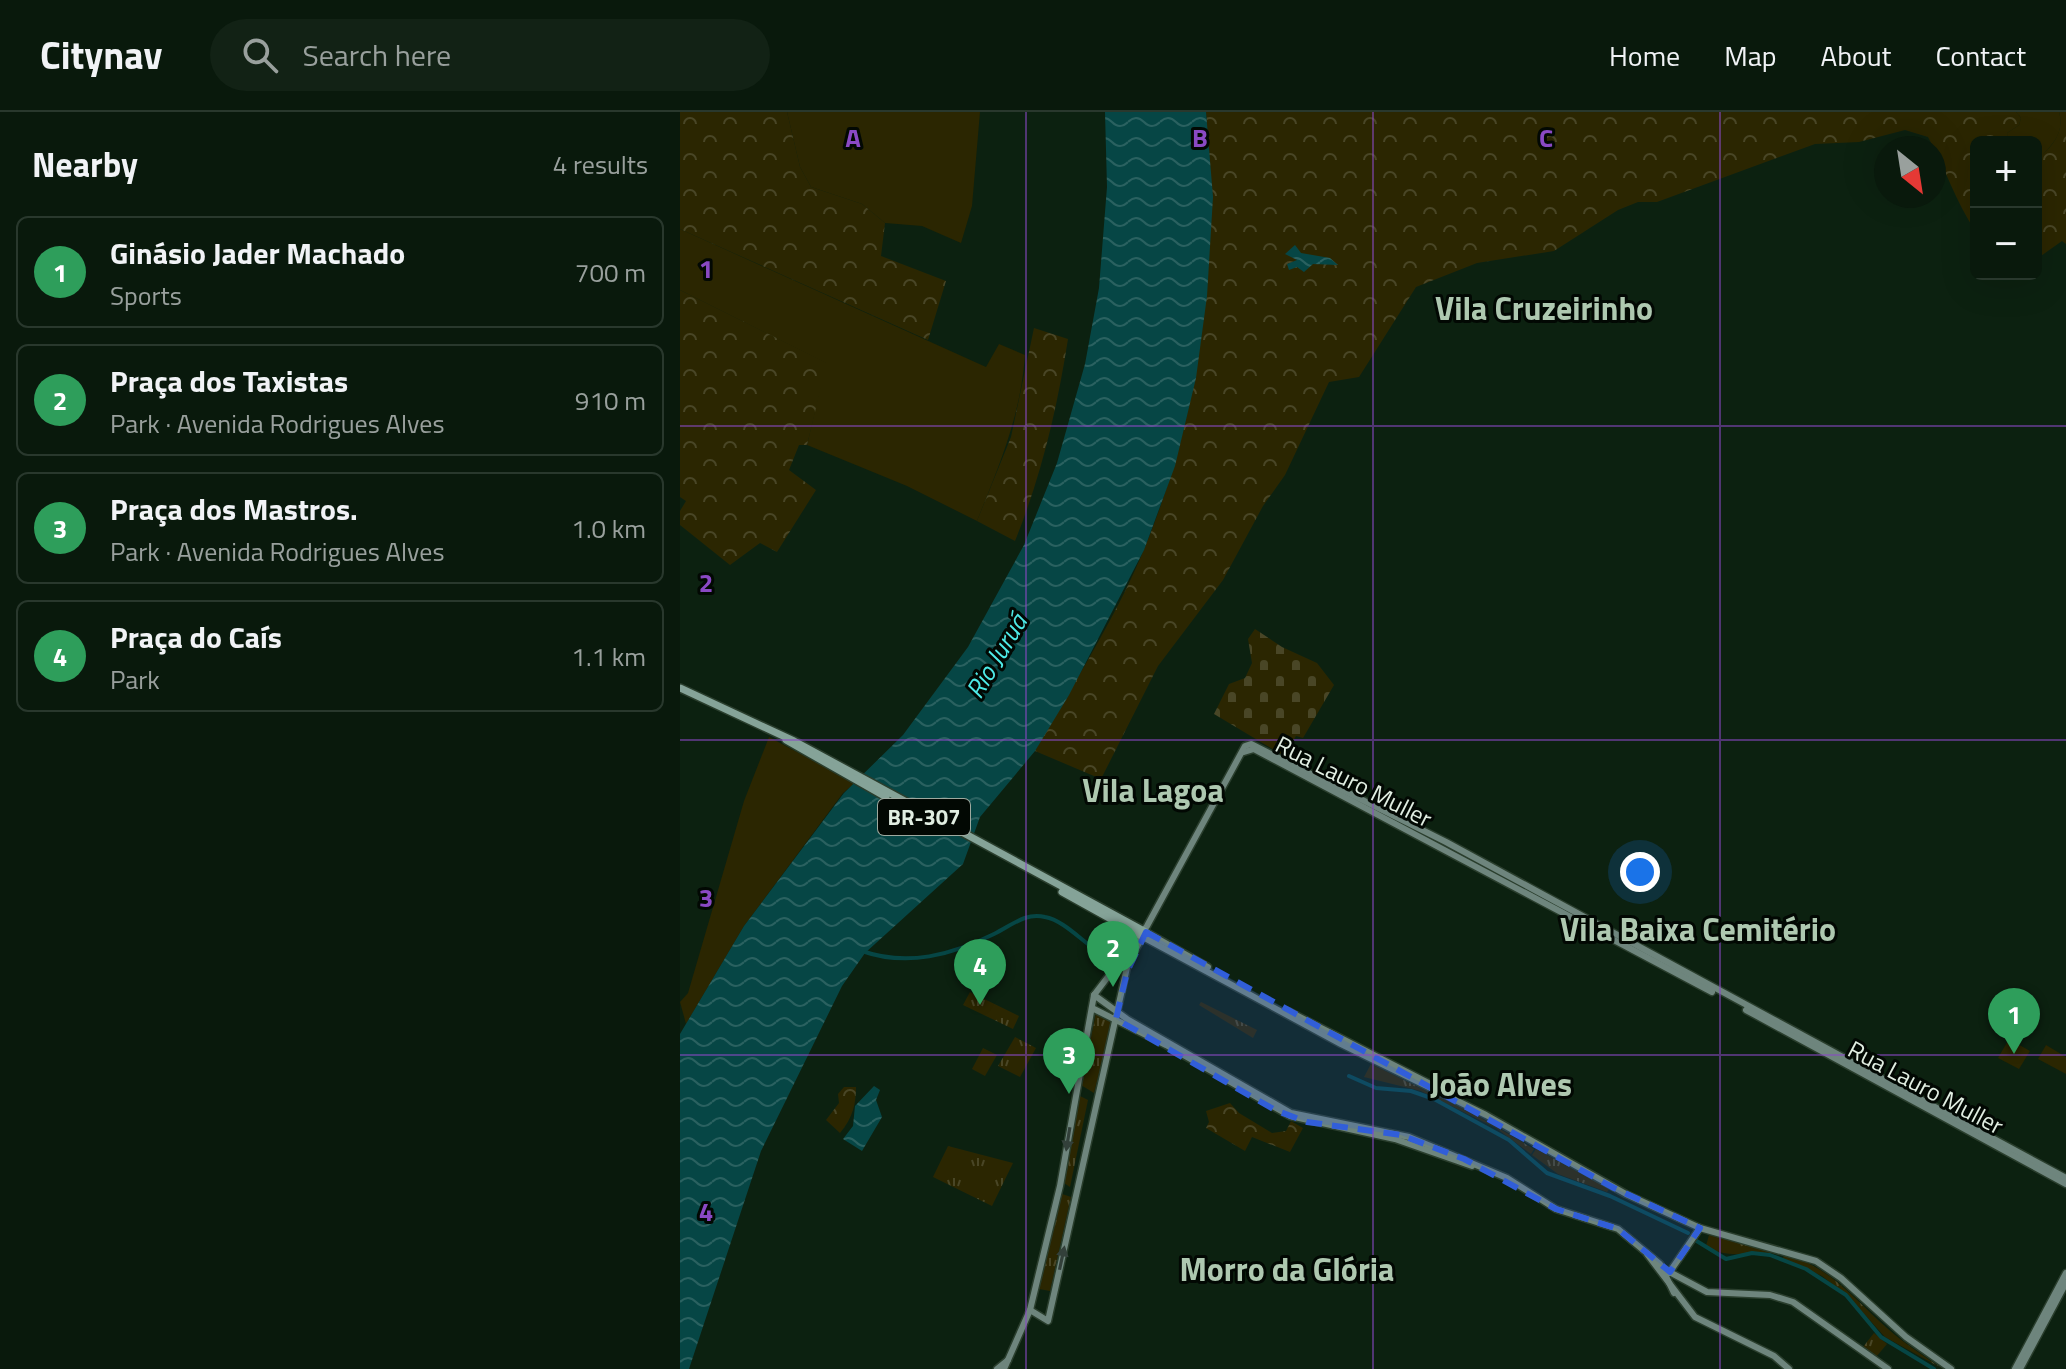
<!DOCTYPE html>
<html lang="en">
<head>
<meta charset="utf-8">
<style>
  body { margin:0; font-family:"Titillium Web",sans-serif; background:#122215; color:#f1f3f6 }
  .controls { position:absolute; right:24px; top:24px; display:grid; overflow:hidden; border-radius:12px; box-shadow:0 8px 32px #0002 }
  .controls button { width:72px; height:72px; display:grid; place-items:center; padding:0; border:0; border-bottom:2px solid #29382d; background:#09190c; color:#f1f3f6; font:40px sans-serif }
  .compass { position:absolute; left:1194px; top:24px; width:72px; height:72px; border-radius:50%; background:#09190c; box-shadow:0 8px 32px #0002; rotate:150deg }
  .you { position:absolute; left:960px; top:760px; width:28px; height:28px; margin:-20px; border:6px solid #fff; border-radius:50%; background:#1a73e8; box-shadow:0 0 0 12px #1a73e833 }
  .badge { display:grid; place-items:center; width:52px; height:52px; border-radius:50%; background:#8c9099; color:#fff; font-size:26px; font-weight:700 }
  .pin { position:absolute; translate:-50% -66px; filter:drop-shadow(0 2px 4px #0008) }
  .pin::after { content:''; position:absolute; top:42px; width:28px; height:24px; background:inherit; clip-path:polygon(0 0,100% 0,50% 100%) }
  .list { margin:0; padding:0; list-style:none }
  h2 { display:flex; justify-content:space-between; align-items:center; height:104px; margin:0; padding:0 32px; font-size:34px }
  h2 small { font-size:26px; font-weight:400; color:#99a09d }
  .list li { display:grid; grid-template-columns:52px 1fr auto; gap:24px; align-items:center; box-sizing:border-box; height:112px; margin:0 16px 16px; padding:0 16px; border:2px solid #29382d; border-radius:12px }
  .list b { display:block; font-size:30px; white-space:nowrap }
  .list p { margin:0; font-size:26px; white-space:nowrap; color:#99a09d }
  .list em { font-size:26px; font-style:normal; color:#99a09d }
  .icon { flex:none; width:44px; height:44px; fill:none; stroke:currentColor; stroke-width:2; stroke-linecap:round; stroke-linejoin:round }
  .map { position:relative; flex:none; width:1386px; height:1257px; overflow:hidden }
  header { display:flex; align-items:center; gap:48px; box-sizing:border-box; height:112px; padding:0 40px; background:#09190c; border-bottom:2px solid #29382d }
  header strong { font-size:38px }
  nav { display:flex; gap:44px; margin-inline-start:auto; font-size:28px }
  .search { width:560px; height:72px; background:#122215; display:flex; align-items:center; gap:20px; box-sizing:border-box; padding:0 28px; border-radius:44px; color:#99a09d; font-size:30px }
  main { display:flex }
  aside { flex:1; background:#09190c }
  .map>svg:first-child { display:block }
  .green { fill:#2b2601 }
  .forest { fill:url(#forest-crowns) }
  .cemetery { fill:url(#cemetery-stones) }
  .park { fill:url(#park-tufts) }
  .water { fill:url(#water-waves) }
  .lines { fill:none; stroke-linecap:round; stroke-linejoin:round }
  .canal { stroke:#064645; stroke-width:4 }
  .secondary-casing { stroke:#2a3e2d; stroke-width:9 }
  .primary-casing { stroke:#2a3e2d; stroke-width:10 }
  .secondary { stroke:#6e857d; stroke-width:6 }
  .primary { stroke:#85a398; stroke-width:7 }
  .oneway { fill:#33403a }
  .marked { fill:#315ed9; fill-opacity:0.2; stroke:#315ed9; stroke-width:6; stroke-dasharray:16 10; stroke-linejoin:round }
  .grid { fill:none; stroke:#8a49c4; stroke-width:2; stroke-opacity:0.55 }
  .labels { text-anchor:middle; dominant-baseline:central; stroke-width:6; stroke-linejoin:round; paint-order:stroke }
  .shield { fill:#020803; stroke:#9ea99f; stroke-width:2 }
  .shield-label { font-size:22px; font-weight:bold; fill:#e1eee2 }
  .street-label { font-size:24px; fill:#e1eee2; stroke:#020803 }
  .water-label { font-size:26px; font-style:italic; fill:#4eeae7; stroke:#020803 }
  .district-label { font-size:32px; font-weight:bold; fill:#aec8b0; stroke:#020803 }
  .grid-label { font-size:26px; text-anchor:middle; font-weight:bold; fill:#8a49c4; stroke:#020803; stroke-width:6; stroke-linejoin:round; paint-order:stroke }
</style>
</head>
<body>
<header>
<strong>Citynav</strong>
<div class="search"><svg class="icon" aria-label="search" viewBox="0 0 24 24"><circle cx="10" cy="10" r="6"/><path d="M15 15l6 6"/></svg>Search here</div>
<nav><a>Home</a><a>Map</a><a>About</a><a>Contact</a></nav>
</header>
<main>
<aside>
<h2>Nearby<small>4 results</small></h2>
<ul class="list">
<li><span class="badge" style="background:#2e9e5b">1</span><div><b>Ginásio Jader Machado</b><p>Sports</p></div><em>700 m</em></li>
<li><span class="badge" style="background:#2e9e5b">2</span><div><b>Praça dos Taxistas</b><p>Park · Avenida Rodrigues Alves</p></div><em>910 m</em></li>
<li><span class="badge" style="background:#2e9e5b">3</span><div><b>Praça dos Mastros.</b><p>Park · Avenida Rodrigues Alves</p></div><em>1.0 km</em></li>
<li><span class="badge" style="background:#2e9e5b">4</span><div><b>Praça do Caís</b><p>Park</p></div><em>1.1 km</em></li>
</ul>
</aside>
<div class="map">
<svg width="1386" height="1257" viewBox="0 0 1386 1257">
  <defs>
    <pattern id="forest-crowns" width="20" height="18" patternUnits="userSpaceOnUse" patternTransform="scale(2)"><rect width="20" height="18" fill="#2b2601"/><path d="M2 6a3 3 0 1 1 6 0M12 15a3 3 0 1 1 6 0" fill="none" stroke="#494626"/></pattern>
    <pattern id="cemetery-stones" width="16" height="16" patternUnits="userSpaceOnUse" patternTransform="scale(2)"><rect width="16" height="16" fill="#2b2601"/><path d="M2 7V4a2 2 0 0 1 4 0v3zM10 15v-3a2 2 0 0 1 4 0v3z" fill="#494626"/></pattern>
    <pattern id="park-tufts" width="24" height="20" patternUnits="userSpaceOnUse" patternTransform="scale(2)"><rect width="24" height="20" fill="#2b2601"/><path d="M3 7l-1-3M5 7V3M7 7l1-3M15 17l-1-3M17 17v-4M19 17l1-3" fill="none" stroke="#494626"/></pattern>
    <pattern id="water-waves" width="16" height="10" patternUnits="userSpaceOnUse" patternTransform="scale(2)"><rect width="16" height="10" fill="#064645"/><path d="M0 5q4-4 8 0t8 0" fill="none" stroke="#2a6160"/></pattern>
  </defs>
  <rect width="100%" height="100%" fill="#0c2110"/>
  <!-- green -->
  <g class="green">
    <polygon points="107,0 300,0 292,94 281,131 242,114 205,111 182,92 131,75 120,55"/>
    <path d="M1336 0H1379C1385 20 1373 33 1359 46L1356 47V30L1328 29 1327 21 1339 13 1341 6Z"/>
    <path d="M0 117 306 255 319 232 345 243C341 303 319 354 297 409L227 374 127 333 146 251 0 178Z"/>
    <polygon points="89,625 175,671 163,681 64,814 6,912 0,890 8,881 64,689"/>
    <polygon points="1329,927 1350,939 1339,957 1318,946"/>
    <polygon points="1366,933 1386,945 1386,962 1358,947"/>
  </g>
  <!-- forest -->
  <g class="forest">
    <polygon points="0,0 107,0 120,55 131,75 182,92 205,111 201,144 266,169 248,228 0,117"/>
    <path d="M526 0H1336L1341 6 1339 13 1327 21 1329 30H1296V120C1275 89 1266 57 1248 25L1225 18 1179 30 1135 32 977 90H958L938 98 874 139 797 151 736 175 679 265 649 270 605 363 583 394 543 468 478 554 421 667 355 639C393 572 436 506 465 435 523 293 538 152 526 0Z"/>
    <path d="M1379 0H1386V132L1382 129 1358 146 1356 47C1372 37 1385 19 1379 0Z"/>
    <polygon points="0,178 147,251 127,333 119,333 109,358 136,378 97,440 80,431 50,453 0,413 0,399 6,389 0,385"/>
    <path d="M354 216 388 227C377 297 362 362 335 429L297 409 331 325Z"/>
    <path d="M164 975H176C176 991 173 1006 160 1021L146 1008 159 991 158 982Z"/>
    <polygon points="550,991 559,1001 592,1021 606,1019 611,1009 623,1016 610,1040 572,1025 565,1039 526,1016 529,1010 526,999"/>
  </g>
  <!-- cemetery -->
  <polygon class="cemetery" points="575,517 602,535 637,551 654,573 623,626 616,624 604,644 534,602 549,572 565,566 572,551 568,527"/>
  <!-- park -->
  <g class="park">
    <polygon points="290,880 339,904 333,917 283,893"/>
    <polygon points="521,890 577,918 573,926 519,893"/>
    <polygon points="416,901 432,911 414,981 401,973"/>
    <polygon points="335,925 356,936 340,965 318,954"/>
    <polygon points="303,936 317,943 305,964 292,957"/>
    <polygon points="691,952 796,1003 854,1037 851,1042 816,1016 741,979 684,965"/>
    <polygon points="400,984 408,988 390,1075 384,1071"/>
    <polygon points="268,1034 333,1051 312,1094 253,1065"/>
    <polygon points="856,1037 929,1077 927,1080 878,1062 852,1043"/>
    <polygon points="382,1082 391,1085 370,1179 359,1177"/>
    <path d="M1029 1123 1099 1139 1098 1142C1072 1138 1049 1149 1026 1134Z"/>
    <path d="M1104 1143C1151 1154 1173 1187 1208 1217 1225 1232 1244 1244 1263 1257L1205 1225 1169 1185 1142 1164 1103 1146Z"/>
    <polygon points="1194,1221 1207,1232 1196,1245 1183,1235"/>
  </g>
  <!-- water -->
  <g class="water">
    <polygon points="425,0 526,0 533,85 527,184 516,266 495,354 464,438 389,583 355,639 300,705 283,752 185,841 162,874 81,1039 9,1257 0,1257 0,922 64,814 164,681 223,623 288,535 344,433 377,351 405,252 419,176 427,75"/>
    <polygon points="615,133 621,141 650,146 658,153 633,152 624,160 617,155 609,158 607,152 617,148 605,142"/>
    <polygon points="194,974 200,978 196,988 202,1005 182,1039 163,1027 173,1014 175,994"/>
  </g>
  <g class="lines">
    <!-- canal -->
    <g class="canal">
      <path d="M182 839C227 855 272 843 314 822 331 814 345 800 365 805 382 808 399 826 412 835"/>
      <polyline points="669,964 696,976 731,979 754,987 829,1028 867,1061 930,1084 1008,1121"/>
      <polyline points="1015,1128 1046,1147 1072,1141 1090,1143 1126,1157 1166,1183 1201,1225 1254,1257"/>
    </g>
    <!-- secondary casing -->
    <g class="secondary-casing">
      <g id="secondary">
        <polyline points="564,640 574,637 1032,880"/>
        <polyline points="466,820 528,855"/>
        <polyline points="463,825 661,932 806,1003 946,1082 1020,1116 1136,1149 1161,1166 1226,1225 1271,1257"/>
        <polyline points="414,883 447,907 611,1001 729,1025 827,1066 876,1097 938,1117 980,1152 994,1181"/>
        <polyline points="412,896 486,933 610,1004 715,1027 792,1054"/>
        <polyline points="1066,898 1386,1072"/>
        <polyline points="608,899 762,978"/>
        <polyline points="967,1142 1015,1205 1094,1244 1109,1257"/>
        <polyline points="984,1157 1027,1180 1090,1183 1113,1190 1208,1257"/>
        <polyline points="989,1161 1020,1116"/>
        <polyline points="350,1198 368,1209 448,851 463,824"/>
        <polyline points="317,1257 328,1248"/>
        <polyline points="324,1257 350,1198 380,1074 414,883 467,814 565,634 571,632 766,730 1386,1066"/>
        <polyline points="1335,1257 1386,1161"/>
        <polyline points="1340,1257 1386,1171"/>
      </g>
    </g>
    <!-- primary casing -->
    <g class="primary-casing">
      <g id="primary">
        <polyline points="0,576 114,629 466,820"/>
        <polyline points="106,628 206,685"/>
        <polyline points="382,780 463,825"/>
      </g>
    </g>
    <!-- secondary -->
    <use href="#secondary" class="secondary"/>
    <!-- primary -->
    <use href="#primary" class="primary"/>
  </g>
  <!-- one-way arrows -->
  <defs><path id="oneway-solid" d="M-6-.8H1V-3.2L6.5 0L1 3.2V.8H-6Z" transform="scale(2)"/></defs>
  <g class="oneway">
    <use href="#oneway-solid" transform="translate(388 1027) rotate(99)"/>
    <use href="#oneway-solid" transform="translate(382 1146) rotate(-78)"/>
  </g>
  <!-- marked area -->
  <path class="marked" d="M466 820 934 1076 1020 1116 990 1160 938 1117 876 1097 784 1047 721 1023 627 1010 595 998 436 907 447 860Z"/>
  <!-- grid -->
  <path class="grid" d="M346 0V1257M693 0V1257M1040 0V1257M0 314H1386M0 628H1386M0 943H1386"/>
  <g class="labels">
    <!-- shield labels -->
    <rect class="shield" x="198" y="687" width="92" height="36" rx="6"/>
    <g class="shield-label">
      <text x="244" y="705">BR-307</text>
    </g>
    <!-- street labels -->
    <g class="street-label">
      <text transform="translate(674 669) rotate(27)">Rua Lauro Muller</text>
      <text transform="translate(1246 975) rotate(28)">Rua Lauro Muller</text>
    </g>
    <!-- water labels -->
    <g class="water-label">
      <text transform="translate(316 544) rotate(-59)">Rio Juruá</text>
    </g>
    <!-- district labels -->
    <g class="district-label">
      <text x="864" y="196">Vila Cruzeirinho</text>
      <text x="473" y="678">Vila Lagoa</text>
      <text x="1018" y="817">Vila Baixa Cemitério</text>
      <text x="821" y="972">João Alves</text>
      <text x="607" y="1157">Morro da Glória</text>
    </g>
  </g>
  <g class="grid-label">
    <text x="173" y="35">A</text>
    <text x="520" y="35">B</text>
    <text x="866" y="35">C</text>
    <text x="26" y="166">1</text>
    <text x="26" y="480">2</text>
    <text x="26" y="795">3</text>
    <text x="26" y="1109">4</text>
  </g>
</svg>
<div class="controls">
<button>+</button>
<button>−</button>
</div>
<svg class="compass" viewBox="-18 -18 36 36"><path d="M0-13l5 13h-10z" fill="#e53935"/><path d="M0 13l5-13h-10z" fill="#99a09d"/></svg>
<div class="you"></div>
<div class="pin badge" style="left:1334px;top:942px;background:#2e9e5b">1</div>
<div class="pin badge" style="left:433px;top:875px;background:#2e9e5b">2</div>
<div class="pin badge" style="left:389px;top:982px;background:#2e9e5b">3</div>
<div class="pin badge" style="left:300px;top:893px;background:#2e9e5b">4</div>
</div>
</main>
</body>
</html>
